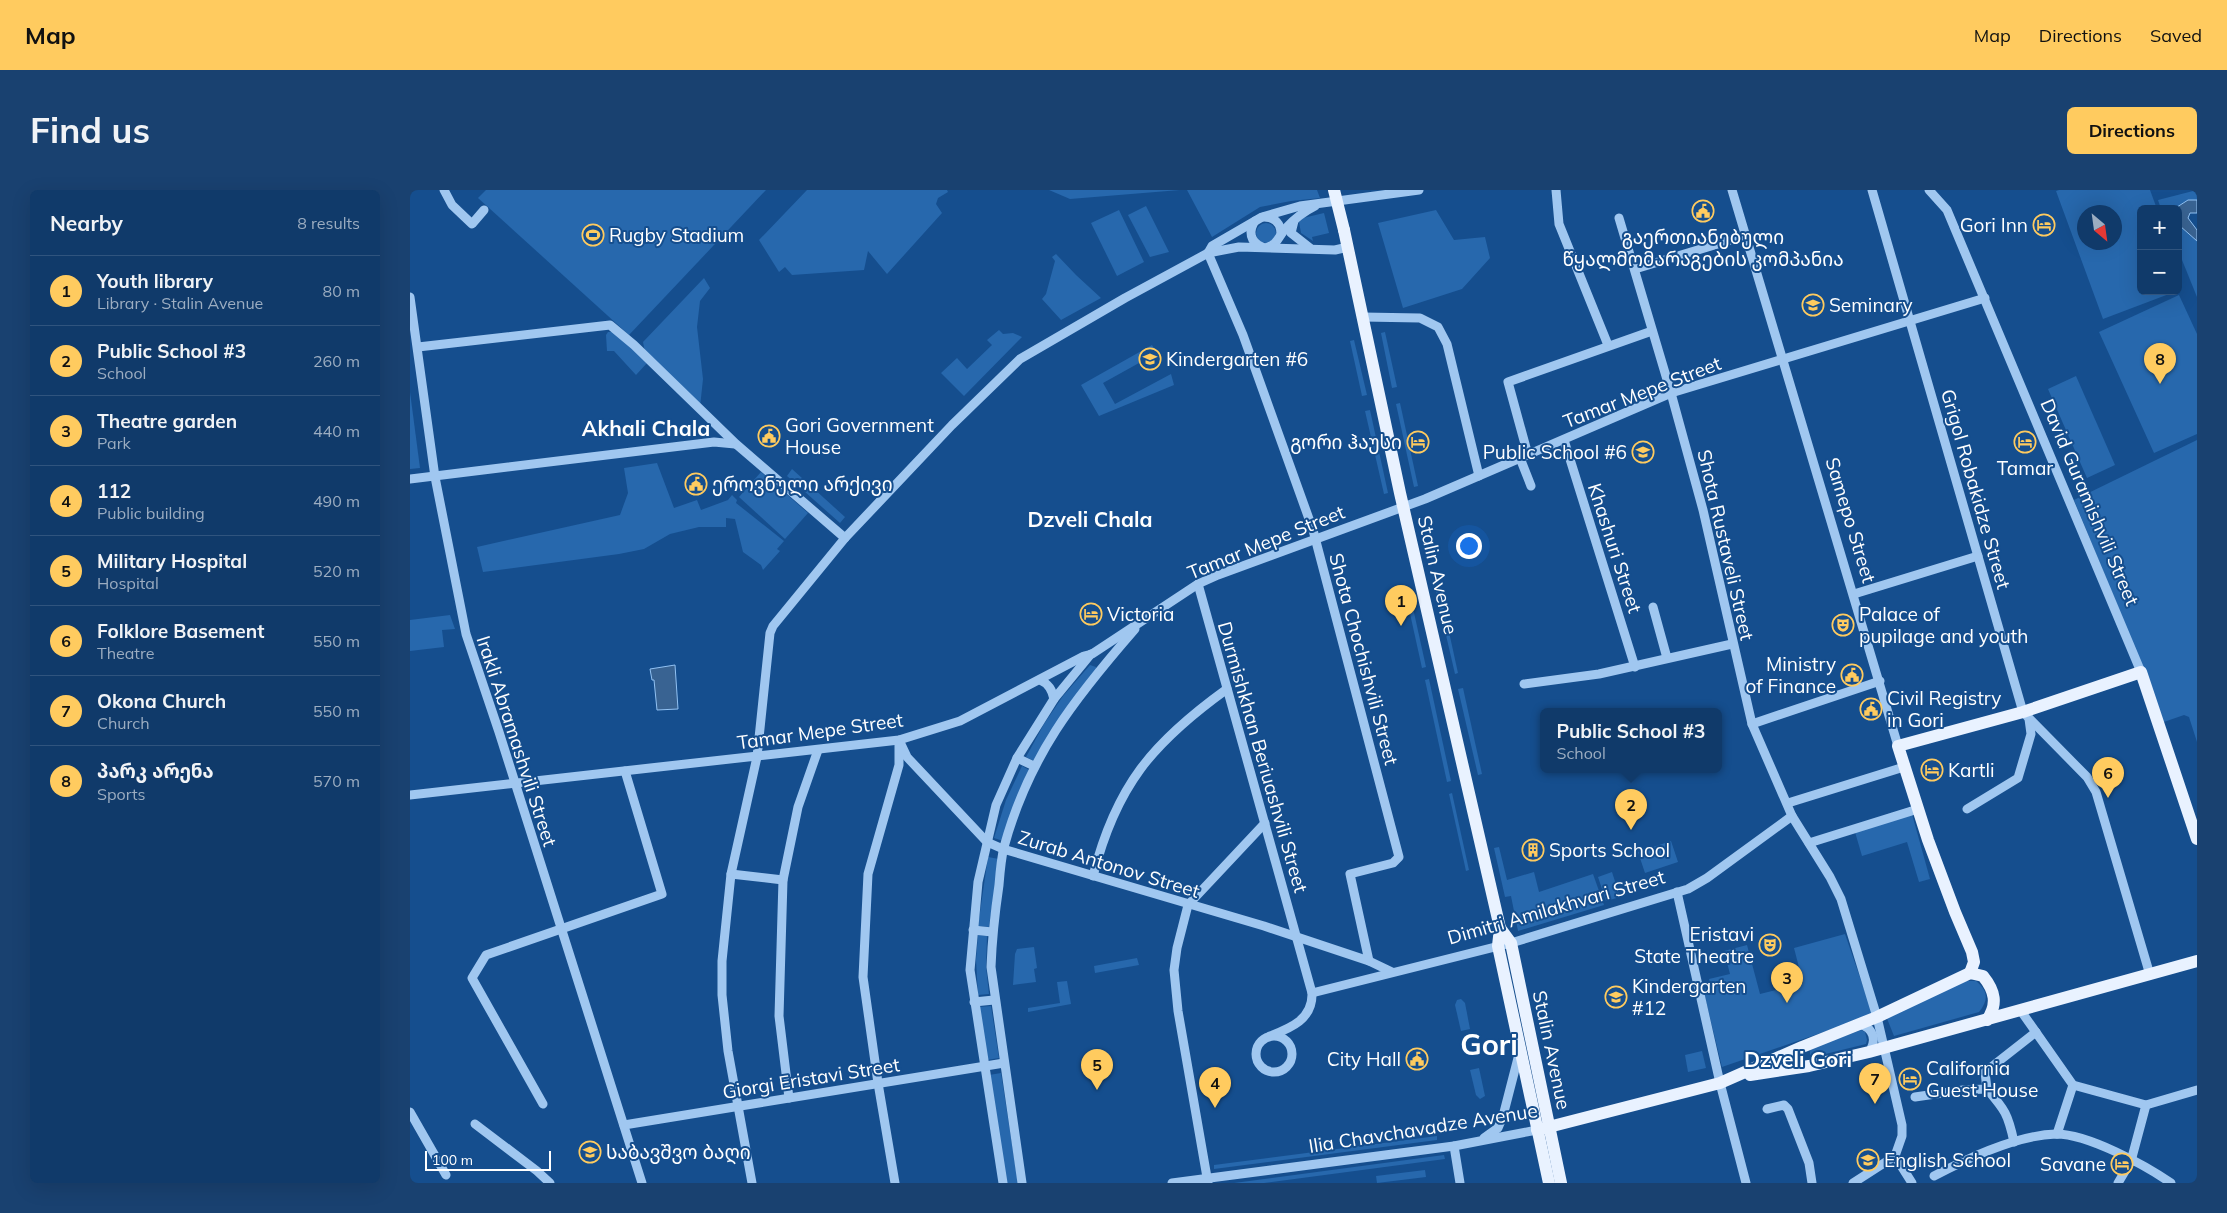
<!DOCTYPE html>
<html lang="en">
<head>
<meta charset="utf-8">
<style>
  body { margin:0; font-family:Mulish,"Noto Sans Georgian",sans-serif; background:#194170; color:#f1f3f6 }
  .controls { position:absolute; right:15px; top:15px; display:grid; overflow:hidden; border-radius:8px; box-shadow:0 5px 20px #0002 }
  .controls button { width:45px; height:45px; display:grid; place-items:center; padding:0; border:0; border-bottom:1px solid #30547e; background:#103a6a; color:#f1f3f6; font:25px sans-serif }
  .compass { position:absolute; left:1667px; top:15px; width:45px; height:45px; border-radius:50%; background:#103a6a; box-shadow:0 5px 20px #0002; rotate:151deg }
  .scale { position:absolute; left:15px; bottom:12px; width:126px; box-sizing:border-box; padding-left:5px; border:2px solid #fff; border-top:0; font-size:14px; line-height:18px; white-space:nowrap; color:#fff; -webkit-text-stroke:4px #154e8e; paint-order:stroke }
  .you { position:absolute; left:1058px; top:355px; width:18px; height:18px; margin:-12px; border:4px solid #fff; border-radius:50%; background:#1a73e8; box-shadow:0 0 0 8px #1a73e833 }
  .badge { display:grid; place-items:center; width:32px; height:32px; border-radius:50%; background:#ffcb5f; color:#111; font-size:16px; font-weight:700 }
  .pin { position:absolute; translate:-50% -41px; filter:drop-shadow(0 1px 2px #0008) }
  .pin::after { content:''; position:absolute; top:26px; width:18px; height:15px; background:inherit; clip-path:polygon(0 0,100% 0,50% 100%) }
  .popup { position:absolute; left:1130px; top:518px; width:182px; height:65px; box-sizing:border-box; display:grid; place-content:center; border-radius:8px; background:#103a6a; filter:drop-shadow(0 1px 4px #0005); font-size:16px; white-space:nowrap; color:#9cadc1 }
  .popup b { font-size:19px; color:#f1f3f6 }
  .popup::after { content:''; position:absolute; left:50%; top:100%; margin-left:-10px; border:10px solid transparent; border-top-color:#103a6a }
  .list { margin:0; padding:0; list-style:none }
  h2 { display:flex; justify-content:space-between; align-items:center; height:65px; margin:0; padding:0 20px; font-size:21px }
  h2 small { font-size:16px; font-weight:400; color:#9cadc1 }
  .list li { display:grid; grid-template-columns:32px 1fr auto; gap:15px; align-items:center; box-sizing:border-box; height:70px; padding:0 20px; border-top:1px solid #30547e }
  .list b { display:block; font-size:19px; white-space:nowrap }
  .list p { margin:0; font-size:16px; white-space:nowrap; color:#9cadc1 }
  .list em { font-size:16px; font-style:normal; color:#9cadc1 }
  .map { position:relative; flex:none; width:1787px; height:993px; overflow:hidden; border-radius:8px }
  header { display:flex; align-items:center; gap:30px; box-sizing:border-box; height:70px; padding:0 25px; background:#ffcb5f; color:#111 }
  header strong { font-size:24px }
  nav { display:flex; gap:28px; margin-inline-start:auto; font-size:18px }
  .intro { display:flex; align-items:center; justify-content:space-between; box-sizing:border-box; height:120px; padding:0 30px }
  h1 { margin:0; font-size:35px }
  .button { padding:12px 22px; border-radius:8px; background:#ffcb5f; color:#111; font-size:18px; font-weight:700 }
  main { display:flex; gap:30px; padding:0 30px }
  aside { flex:1; background:#103a6a; border-radius:8px; box-shadow:0 5px 20px #0002 }
  .map>svg:first-child { display:block }
  .green { fill:#2768ad; fill-rule:evenodd }
  .water { fill:#396392; stroke:#92c2f3 }
  .lines { fill:none; stroke-linecap:round; stroke-linejoin:round }
  .minor { stroke:#a0c7f0; stroke-width:9 }
  .major { stroke:#e9f2ff; stroke-width:12 }
  .major-bridge { stroke:#e9f2ff; stroke-width:12 }
  .labels { text-anchor:middle; dominant-baseline:central; stroke-width:4; stroke-linejoin:round; paint-order:stroke }
  .poi-label { font-size:19px; fill:#fff; stroke:#154e8e; text-anchor:start }
  .street-label { font-size:19px; fill:#fff; stroke:#154e8e }
  .quarter-label { font-size:21px; font-weight:bold; fill:#fff; stroke:#154e8e }
  .town-label { font-size:29px; font-weight:bold; fill:#fff; stroke:#154e8e }
</style>
</head>
<body>
<header>
<strong>Map</strong>
<nav><a>Map</a><a>Directions</a><a>Saved</a></nav>
</header>
<div class="intro"><h1>Find us</h1><a class="button">Directions</a></div>
<main>
<aside>
<h2>Nearby<small>8 results</small></h2>
<ul class="list">
<li><span class="badge">1</span><div><b>Youth library</b><p>Library · Stalin Avenue</p></div><em>80 m</em></li>
<li><span class="badge">2</span><div><b>Public School #3</b><p>School</p></div><em>260 m</em></li>
<li><span class="badge">3</span><div><b>Theatre garden</b><p>Park</p></div><em>440 m</em></li>
<li><span class="badge">4</span><div><b>112</b><p>Public building</p></div><em>490 m</em></li>
<li><span class="badge">5</span><div><b>Military Hospital</b><p>Hospital</p></div><em>520 m</em></li>
<li><span class="badge">6</span><div><b>Folklore Basement</b><p>Theatre</p></div><em>550 m</em></li>
<li><span class="badge">7</span><div><b>Okona Church</b><p>Church</p></div><em>550 m</em></li>
<li><span class="badge">8</span><div><b>პარკ არენა</b><p>Sports</p></div><em>570 m</em></li>
</ul>
</aside>
<div class="map">
<svg width="1787" height="993" viewBox="0 0 1787 993">
  <rect width="100%" height="100%" fill="#154e8e"/>
  <!-- green -->
  <g class="green">
    <polygon points="76,0 356,0 219,145 68,8"/>
    <polygon points="397,0 537,0 538,2 528,8 526,14 532,23 477,84 458,61 454,80 382,85 375,77 369,82 349,50"/>
    <polygon points="639,0 770,0 660,9"/>
    <polygon points="777,0 907,0 910,8 881,11 850,17 802,47"/>
    <path d="M1649 0H1740L1747 19H1731V101H1767L1693 129 1646 1ZM1674 22H1704V52H1674Z"/>
    <polygon points="1787,0 1787,10 1778,10 1764,19 1751,19 1748,10"/>
    <polygon points="736,16 759,62 740,67 718,25"/>
    <polygon points="709,20 734,72 707,86 681,33"/>
    <polygon points="1026,20 1044,50 1075,47 1080,68 1052,99 993,118 968,33"/>
    <polygon points="914,23 919,43 902,47 903,51 891,43 889,32 893,28"/>
    <circle cx="856" cy="43" r="10"/>
    <polygon points="1768,33 1787,51 1787,107 1768,60"/>
    <polygon points="646,64 666,85 691,108 651,130 632,109 636,104 645,71 642,67"/>
    <polygon points="294,88 300,98 290,111 287,137 293,189 290,217 235,162 233,152"/>
    <polygon points="1769,105 1787,144 1787,244 1744,263 1689,142"/>
    <polygon points="589,140 593,144 603,143 612,147 554,206 531,183 547,168 557,179 582,155 577,150"/>
    <polygon points="198,142 206,142 237,173 226,185 204,161 197,161 196,145"/>
    <polygon points="975,142 987,197 982,198 971,143"/>
    <polygon points="944,150 957,205 952,206 940,151"/>
    <polygon points="742,155 747,163 693,193 705,214 761,184 764,195 689,226 671,195"/>
    <polygon points="1666,186 1705,275 1677,288 1638,199"/>
    <polygon points="0,202 10,278 0,279"/>
    <polygon points="990,213 1008,296 1004,297 986,214"/>
    <polygon points="960,220 978,303 974,304 955,221"/>
    <polygon points="1787,250 1787,552 1779,527 1774,525 1751,533 1733,478 1664,310"/>
    <polygon points="247,273 264,318 287,310 291,320 318,310 322,305 327,310 326,313 374,351 367,359 370,361 353,380 351,375 333,362 325,329 316,328 316,337 289,337 260,344 234,359 209,364 73,382 67,357 210,325 218,303 214,278"/>
    <polygon points="382,279 435,327 430,333 377,286"/>
    <polygon points="351,282 398,323 375,349 329,307"/>
    <polygon points="1030,401 1048,483 1045,484 1026,402"/>
    <polygon points="1001,409 1016,477 1012,478 997,410"/>
    <polygon points="40,425 45,439 32,440 34,457 0,461 0,430"/>
    <polygon points="680,475 686,477 686,481 624,571 616,567 634,534 653,506"/>
    <polygon points="1019,489 1041,591 1037,592 1015,490"/>
    <polygon points="1053,498 1072,584 1068,585 1048,499"/>
    <polygon points="612,576 621,581 593,651 584,648 596,610"/>
    <polygon points="1042,603 1059,680 1056,681 1039,604"/>
    <polygon points="1502,624 1520,689 1509,692 1497,652 1452,666 1445,642"/>
    <polygon points="1261,651 1268,672 1235,683 1228,662"/>
    <polygon points="1089,657 1097,690 1124,682 1129,702 1183,684 1194,715 1108,741 1101,706 1095,707 1084,658"/>
    <polygon points="578,667 589,669 579,737 568,736"/>
    <polygon points="1202,682 1210,707 1196,711 1188,687"/>
    <polygon points="1435,744 1463,825 1312,877 1293,799 1301,797 1299,789 1320,784 1314,761 1337,755 1350,804 1393,793 1384,758"/>
    <polygon points="568,745 577,746 576,777 579,804 568,805 566,770"/>
    <polygon points="624,757 627,778 624,779 626,792 603,795 605,764 607,759"/>
    <polygon points="727,768 729,775 685,783 684,776"/>
    <polygon points="657,791 661,814 618,822 618,818 650,813 647,792"/>
    <path d="M1556 791H1566C1578 801 1579 810 1569 822L1484 846 1476 826Z"/>
    <polygon points="1051,809 1055,813 1060,839 1051,841 1045,815 1047,810"/>
    <polygon points="581,816 589,868 577,870 569,817"/>
    <polygon points="1451,840 1455,842 1457,850 1456,854 1403,867 1400,865 1400,859"/>
    <polygon points="1292,861 1296,878 1278,882 1275,865"/>
    <polygon points="1069,878 1075,906 1070,909 1066,905 1060,880"/>
    <polygon points="591,883 608,993 596,993 579,885"/>
    <polygon points="1027,946 1027,950 804,979 804,975"/>
    <polygon points="1034,965 1035,969 854,993 824,993"/>
    <polygon points="1015,980 1016,987 967,993 966,986"/>
  </g>
  <!-- water -->
  <g class="water">
    <polygon points="1778,10 1787,10 1787,23 1780,23 1778,28 1787,40 1787,51 1770,36 1768,19 1764,19"/>
    <polygon points="265,475 268,519 247,520 244,490 242,490 240,479"/>
  </g>
  <g class="lines">
    <!-- minor -->
    <g class="minor">
      <polyline points="34,0 42,15 62,34 74,20"/>
      <polyline points="1146,0 1149,34 1198,155"/>
      <polyline points="1322,0 1488,556"/>
      <polyline points="1462,0 1613,522 1677,587 1686,602 1740,785"/>
      <polyline points="1519,0 1537,20 1731,482"/>
      <path d="M854 27C865 27 871 34 871 44"/>
      <polyline points="1209,28 1261,203 1293,320 1342,534 1382,626 1420,687 1431,709 1467,827 1492,935 1492,946 1485,966"/>
      <path d="M845 31C838 41 840 52 852 57"/>
      <polyline points="884,31 881,43 900,58"/>
      <path d="M858 57C868 54 869 45 876 38 885 28 893 22 905 16"/>
      <polyline points="798,63 833,145 903,340 989,667 983,673 940,684 959,771"/>
      <polyline points="798,63 802,56 852,27 890,16 1009,0"/>
      <polyline points="1225,79 1334,46"/>
      <polyline points="0,107 25,287 56,444 89,542 232,993"/>
      <polyline points="953,127 1010,128 1028,137 1037,154 1069,286"/>
      <polyline points="8,157 200,135 224,155 326,254 435,348"/>
      <polyline points="1154,250 1225,477"/>
      <polyline points="1118,265 1098,192 1242,141"/>
      <polyline points="1110,268 1121,296"/>
      <polyline points="0,289 304,252 325,254"/>
      <path d="M788 394 902 803C903 829 881 838 860 846"/>
      <polyline points="1444,404 1568,366"/>
      <polyline points="1243,417 1257,468"/>
      <path d="M630 490C639 494 642 500 644 509"/>
      <polyline points="1114,494 1189,484 1322,454"/>
      <polyline points="1342,534 1470,491"/>
      <polyline points="489,550 497,567 577,652 593,659 854,736 959,771 982,782"/>
      <polyline points="607,568 624,576"/>
      <polyline points="0,605 489,550 550,531 674,466 682,464 788,394 808,385 1015,309 1261,203 1575,108"/>
      <polyline points="1378,613 1494,577"/>
      <polyline points="1557,619 1608,588 1621,544 1619,529"/>
      <polyline points="1399,653 1508,619"/>
      <polyline points="321,684 373,690"/>
      <path d="M683 686C706 596 742 553 817 499"/>
      <polyline points="1267,702 1310,893 1336,993"/>
      <polyline points="563,740 582,742"/>
      <polyline points="902,803 1101,753 1278,699 1297,688 1382,626"/>
      <polyline points="564,812 584,810"/>
      <polyline points="1611,821 1663,895 1736,915 1787,900"/>
      <path d="M1450 834C1464 839 1467 850 1459 862"/>
      <circle cx="864" cy="864" r="18"/>
      <path d="M1577 899C1595 920 1598 924 1604 952"/>
      <polyline points="1505,907 1553,900 1577,899 1575,882 1626,842"/>
      <polyline points="379,908 369,826 373,690 388,617 408,560"/>
      <polyline points="133,914 62,788 76,765 252,704 215,581"/>
      <polyline points="1357,919 1374,915 1378,919 1399,973 1402,993"/>
      <polyline points="0,922 36,985"/>
      <polyline points="65,934 127,981 140,993"/>
      <polyline points="214,935 594,873"/>
      <polyline points="1647,944 1663,895"/>
      <polyline points="1074,948 1088,938 1093,926 1109,864"/>
      <polyline points="1044,956 1050,993"/>
      <polyline points="1485,966 1502,993"/>
      <path d="M1524 986C1558 968 1607 945 1646 944 1678 944 1735 975 1761 993"/>
      <polyline points="342,993 318,861 312,805 312,771 321,684 347,567 360,443 363,436 435,348 542,235 610,169 715,108 798,63 829,57 925,60 938,57"/>
      <polyline points="485,993 468,893 453,787 458,684 489,575 489,555"/>
      <polyline points="593,993 560,780 568,692 586,615 607,568 644,509 681,464"/>
      <path d="M612 993 581 777C582 750 585 722 589 695 590 682 591 669 594 657 619 566 664 509 725 439"/>
      <polyline points="762,993 1044,956 1127,940"/>
      <polyline points="798,993 768,821 764,780 767,758 778,715 855,633"/>
      <polyline points="1443,993 1485,966"/>
      <polyline points="1708,993 1721,971 1736,915"/>
    </g>
    <!-- major -->
    <g class="major">
      <polyline points="934,40 990,303 1090,738 1088,756 1139,993"/>
      <polyline points="1090,738 1101,753 1151,993"/>
      <polyline points="1560,783 1564,772 1562,762 1545,722 1518,650 1488,556 1613,522 1731,482 1787,649"/>
      <polyline points="1340,885 1399,876 1459,862 1787,771"/>
      <path d="M1127 940 1310 893 1392 857 1467 827 1560 783 1573 786C1585 801 1588 814 1577 830"/>
    </g>
    <!-- major-bridge -->
    <polyline class="major-bridge" points="924,0 934,40"/>
  </g>
  <!-- icons -->
  <defs>
    <g id="civic-ring" transform="scale(1.125)"><circle r="9.5" fill="#154e8e" stroke="#ffcb5f" stroke-width="1.5"/><path d="M-.6-6.5H3V-4.5H.6V-3L4-1V1h2V6H-6V1h2V-1L-.6-3ZM-1.2 2.5V6h2.4V2.5Z" fill="#ffcb5f"/></g>
    <g id="hotel-ring" transform="scale(1.125)"><circle r="9.5" fill="#154e8e" stroke="#ffcb5f" stroke-width="1.5"/><path d="M-6-4.5h1.5V1H6V5H4.5V3h-9V5H-6ZM-4 0a1.8 1.8 0 1 1 3.6 0ZM.5 0V-2.5h3Q6-2.5 6 0Z" fill="#ffcb5f"/></g>
    <g id="stadium-ring" transform="scale(1.125)"><circle r="9.5" fill="#154e8e" stroke="#ffcb5f" stroke-width="1.5"/><path d="M0-5a6.5 5 0 1 0 0 10a6.5 5 0 1 0 0-10ZM-3.5-1.8h7v3.6h-7Z" fill="#ffcb5f"/></g>
    <g id="school-ring" transform="scale(1.125)"><circle r="9.5" fill="#154e8e" stroke="#ffcb5f" stroke-width="1.5"/><path d="M0-5L7-2L0 1L-7-2ZM-4 1L0 2.5L4 1V4Q0 6-4 4Z" fill="#ffcb5f"/></g>
    <g id="theatre-ring" transform="scale(1.125)"><circle r="9.5" fill="#154e8e" stroke="#ffcb5f" stroke-width="1.5"/><path d="M-5-5.5Q0-4 5-5.5V0Q5 5 0 6Q-5 5-5 0ZM-3.3-2.5H-1v1.5H-3.3ZM1-2.5H3.3v1.5H1ZM-2.8 1Q0 5.5 2.8 1Z" fill="#ffcb5f"/></g>
    <g id="building-ring" transform="scale(1.125)"><circle r="9.5" fill="#154e8e" stroke="#ffcb5f" stroke-width="1.5"/><path d="M-4-6H4V6H1V3H-1V6H-4ZM-2.5-4.3h1.7v1.8h-1.7ZM.8-4.3h1.7v1.8H.8ZM-2.5-1h1.7V.8h-1.7ZM.8-1h1.7V.8H.8Z" fill="#ffcb5f"/></g>
  </defs>
  <g fill-rule="evenodd">
    <use href="#civic-ring" x="1293" y="21"/>
    <use href="#hotel-ring" x="1634" y="35"/>
    <use href="#stadium-ring" x="183" y="45"/>
    <use href="#school-ring" x="1403" y="115"/>
    <use href="#school-ring" x="740" y="169"/>
    <use href="#civic-ring" x="359" y="246"/>
    <use href="#hotel-ring" x="1008" y="252"/>
    <use href="#hotel-ring" x="1615" y="252"/>
    <use href="#school-ring" x="1233" y="262"/>
    <use href="#civic-ring" x="286" y="294"/>
    <use href="#hotel-ring" x="681" y="424"/>
    <use href="#theatre-ring" x="1433" y="435"/>
    <use href="#civic-ring" x="1442" y="485"/>
    <use href="#civic-ring" x="1461" y="519"/>
    <use href="#hotel-ring" x="1522" y="580"/>
    <use href="#building-ring" x="1123" y="660"/>
    <use href="#theatre-ring" x="1360" y="755"/>
    <use href="#school-ring" x="1206" y="807"/>
    <use href="#civic-ring" x="1007" y="869"/>
    <use href="#hotel-ring" x="1500" y="889"/>
    <use href="#school-ring" x="180" y="962"/>
    <use href="#school-ring" x="1458" y="970"/>
    <use href="#hotel-ring" x="1712" y="974"/>
  </g>
  <g class="labels">
    <!-- poi labels -->
    <g class="poi-label">
      <text x="1618" y="35" text-anchor="end">Gori Inn</text>
      <text x="199" y="45">Rugby Stadium</text>
      <text x="1293" y="47" text-anchor="middle">გაერთიანებული<tspan x="1293" dy="22">წყალმომარაგების კომპანია</tspan></text>
      <text x="1419" y="115">Seminary</text>
      <text x="756" y="169">Kindergarten #6</text>
      <text x="375" y="235">Gori Government<tspan x="375" dy="22">House</tspan></text>
      <text x="992" y="252" text-anchor="end">გორი ჰაუსი</text>
      <text x="1217" y="262" text-anchor="end">Public School #6</text>
      <text x="1615" y="278" text-anchor="middle">Tamar</text>
      <text x="302" y="294">ეროვნული არქივი</text>
      <text x="697" y="424">Victoria</text>
      <text x="1449" y="424">Palace of<tspan x="1449" dy="22">pupilage and youth</tspan></text>
      <text x="1426" y="474" text-anchor="end">Ministry<tspan x="1426" dy="22">of Finance</tspan></text>
      <text x="1477" y="508">Civil Registry<tspan x="1477" dy="22">in Gori</tspan></text>
      <text x="1538" y="580">Kartli</text>
      <text x="1139" y="660">Sports School</text>
      <text x="1344" y="744" text-anchor="end">Eristavi<tspan x="1344" dy="22">State Theatre</tspan></text>
      <text x="1222" y="796">Kindergarten<tspan x="1222" dy="22">#12</tspan></text>
      <text x="991" y="869" text-anchor="end">City Hall</text>
      <text x="1516" y="878">California<tspan x="1516" dy="22">Guest House</tspan></text>
      <text x="196" y="962">საბავშვო ბაღი</text>
      <text x="1474" y="970">English School</text>
      <text x="1696" y="974" text-anchor="end">Savane</text>
    </g>
    <!-- street labels -->
    <g class="street-label">
      <text transform="translate(1232 202) rotate(-21)">Tamar Mepe Street</text>
      <text transform="translate(1566 299) rotate(74)">Grigol Robakidze Street</text>
      <text transform="translate(1680 312) rotate(67)">David Guramishvili Street</text>
      <text transform="translate(1441 330) rotate(73)">Samepo Street</text>
      <text transform="translate(856 352) rotate(-22)">Tamar Mepe Street</text>
      <text transform="translate(1316 355) rotate(77)">Shota Rustaveli Street</text>
      <text transform="translate(1205 358) rotate(72)">Khashuri Street</text>
      <text transform="translate(1028 385) rotate(77)">Stalin Avenue</text>
      <text transform="translate(954 469) rotate(75)">Shota Chochishvili Street</text>
      <text transform="translate(410 541) rotate(-8)">Tamar Mepe Street</text>
      <text transform="translate(107 551) rotate(72)">Irakli Abramashvili Street</text>
      <text transform="translate(853 567) rotate(74)">Durmishkhan Beriuashvili Street</text>
      <text transform="translate(699 674) rotate(17)">Zurab Antonov Street</text>
      <text transform="translate(1146 717) rotate(-16)">Dimitri Amilakhvari Street</text>
      <text transform="translate(1142 860) rotate(78)">Stalin Avenue</text>
      <text transform="translate(401 888) rotate(-9)">Giorgi Eristavi Street</text>
      <text transform="translate(1013 938) rotate(-9)">Ilia Chavchavadze Avenue</text>
    </g>
    <!-- quarter labels -->
    <g class="quarter-label">
      <text x="236" y="238">Akhali Chala</text>
      <text x="680" y="329">Dzveli Chala</text>
      <text x="1388" y="869">Dzveli Gori</text>
    </g>
    <!-- town labels -->
    <g class="town-label">
      <text x="1079" y="854">Gori</text>
    </g>
  </g>
</svg>
<div class="controls">
<button>+</button>
<button>−</button>
</div>
<svg class="compass" viewBox="-18 -18 36 36"><path d="M0-13l5 13h-10z" fill="#e53935"/><path d="M0 13l5-13h-10z" fill="#9cadc1"/></svg>
<div class="scale">100 m</div>
<div class="you"></div>
<div class="pin badge" style="left:991px;top:436px">1</div>
<div class="pin badge" style="left:1221px;top:640px">2</div>
<div class="popup"><b>Public School #3</b>School</div>
<div class="pin badge" style="left:1377px;top:813px">3</div>
<div class="pin badge" style="left:805px;top:918px">4</div>
<div class="pin badge" style="left:687px;top:900px">5</div>
<div class="pin badge" style="left:1698px;top:608px">6</div>
<div class="pin badge" style="left:1465px;top:914px">7</div>
<div class="pin badge" style="left:1750px;top:194px">8</div>
</div>
</main>
</body>
</html>
